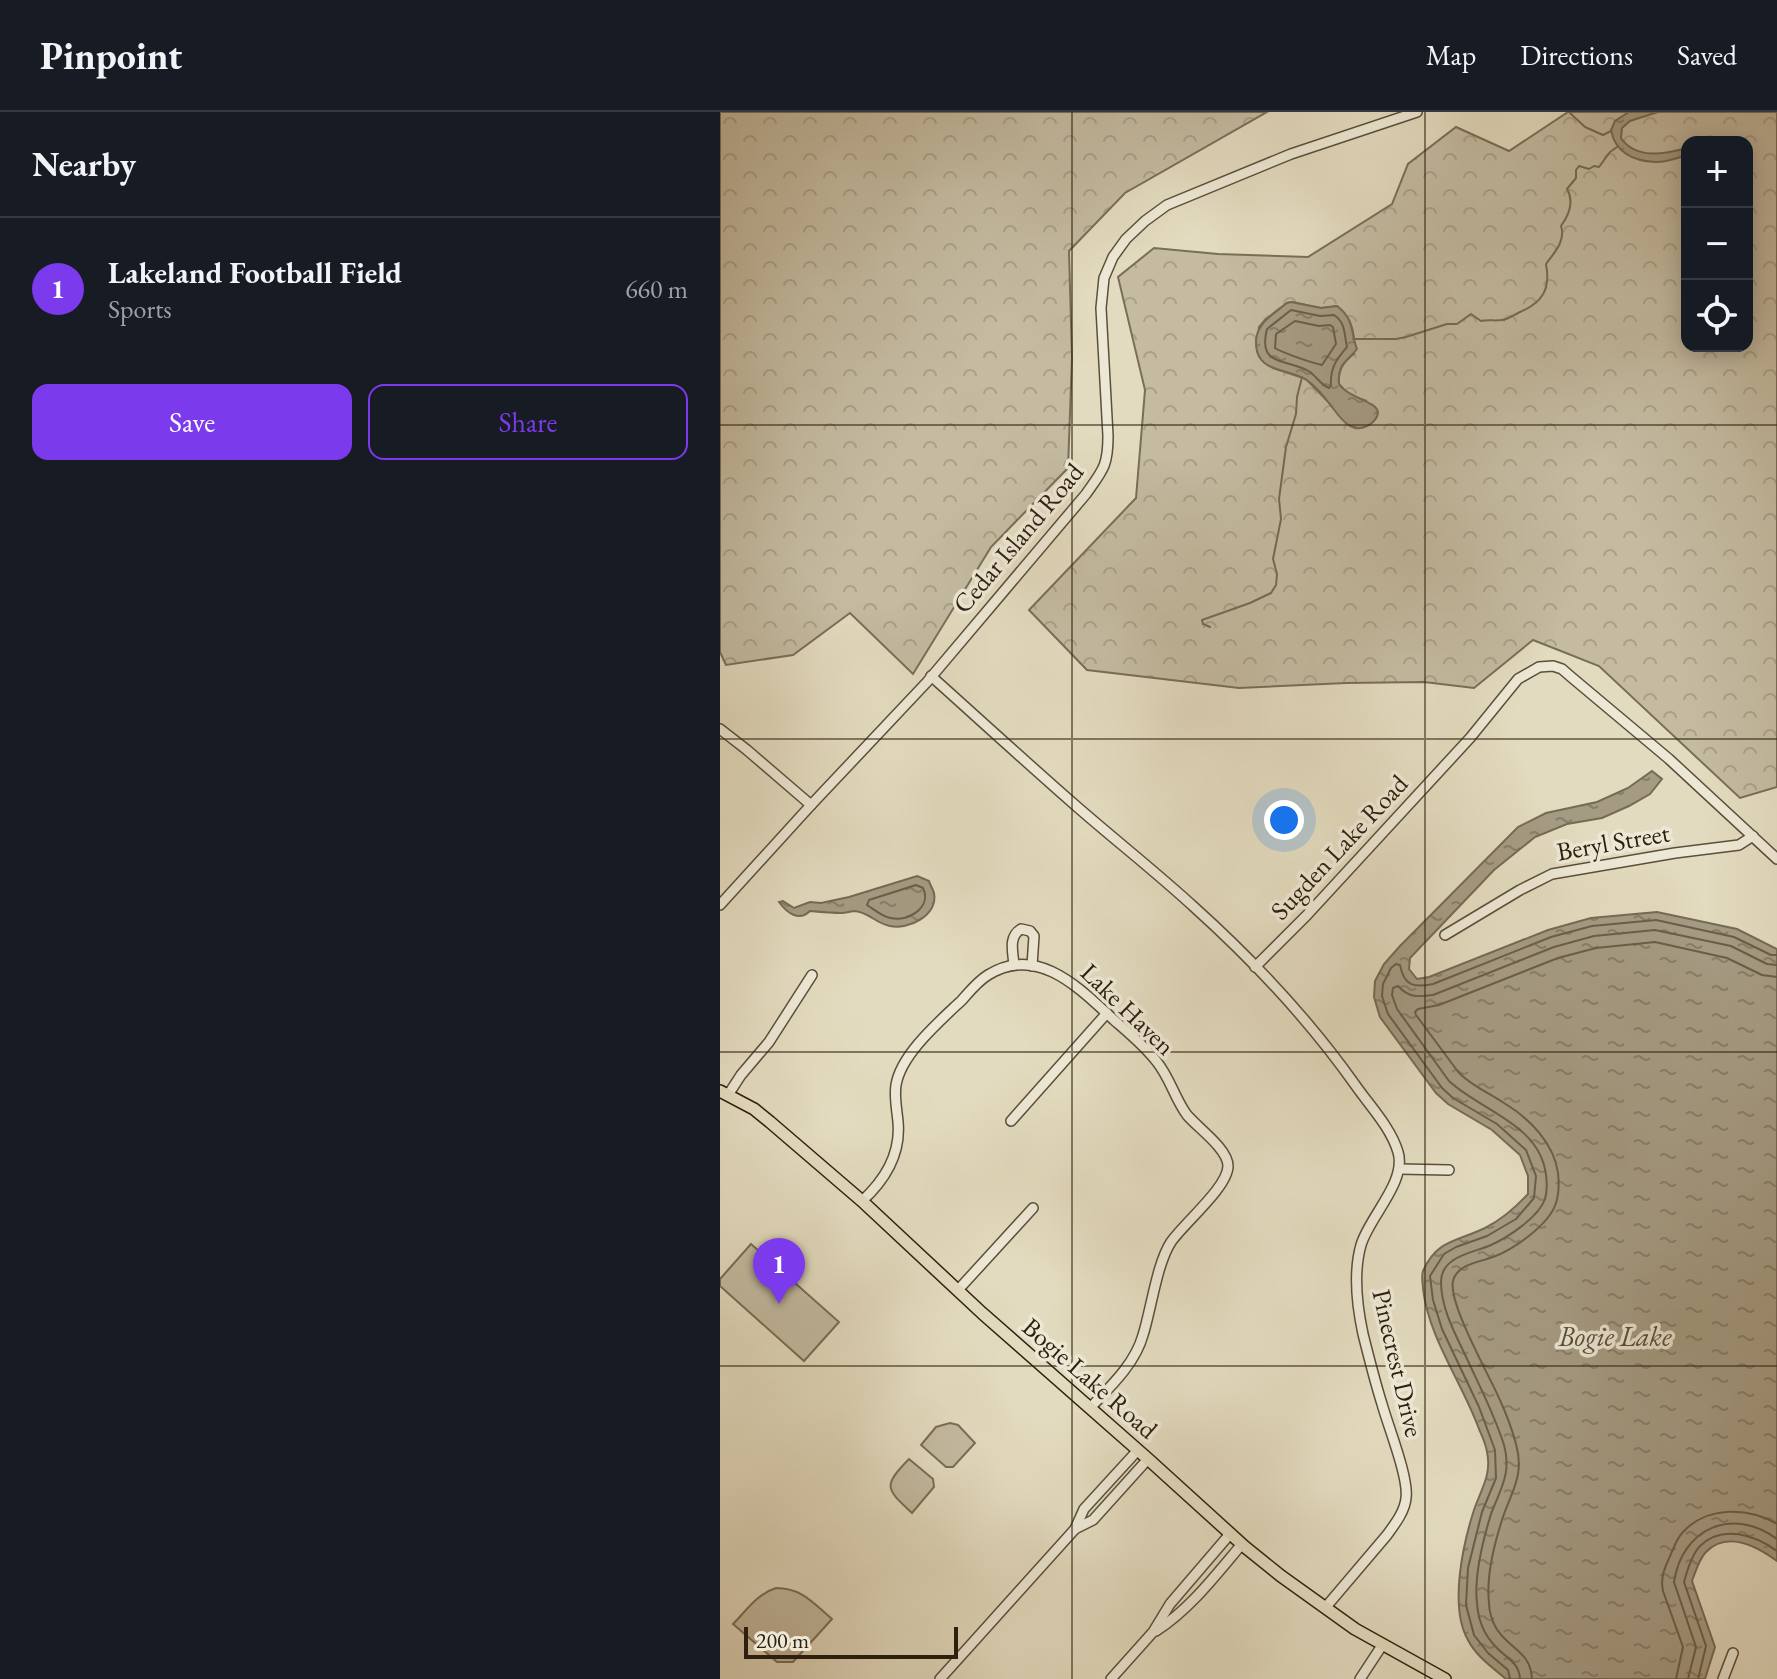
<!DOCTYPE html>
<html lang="en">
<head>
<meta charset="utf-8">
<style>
  body { margin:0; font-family:"EB Garamond",serif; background:#20242c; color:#f1f3f6 }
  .controls { position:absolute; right:24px; top:24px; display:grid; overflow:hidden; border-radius:16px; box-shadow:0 4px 20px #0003 }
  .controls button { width:72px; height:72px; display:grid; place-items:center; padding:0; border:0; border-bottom:2px solid #363941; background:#171b24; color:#f1f3f6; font:40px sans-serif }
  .scale { position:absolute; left:24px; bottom:20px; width:214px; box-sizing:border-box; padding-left:8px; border:4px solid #2e200f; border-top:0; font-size:22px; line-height:28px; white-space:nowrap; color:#2e200f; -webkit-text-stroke:6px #ede8d5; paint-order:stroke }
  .you { position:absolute; left:564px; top:708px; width:28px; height:28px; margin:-20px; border:6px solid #fff; border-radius:50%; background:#1a73e8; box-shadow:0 0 0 12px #1a73e833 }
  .badge { display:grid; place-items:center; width:52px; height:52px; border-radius:50%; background:#7c3aed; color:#fff; font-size:26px; font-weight:700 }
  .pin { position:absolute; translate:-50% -66px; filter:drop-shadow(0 2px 4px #0008) }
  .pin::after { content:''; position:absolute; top:42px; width:28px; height:24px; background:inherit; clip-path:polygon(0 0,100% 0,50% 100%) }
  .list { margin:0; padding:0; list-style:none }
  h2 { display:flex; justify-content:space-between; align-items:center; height:104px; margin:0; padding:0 32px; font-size:34px }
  h2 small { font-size:26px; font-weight:400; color:#9ea1a6 }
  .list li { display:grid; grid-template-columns:52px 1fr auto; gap:24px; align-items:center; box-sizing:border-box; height:144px; padding:0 32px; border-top:2px solid #363941 }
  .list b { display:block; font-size:30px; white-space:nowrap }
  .list p { margin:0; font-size:26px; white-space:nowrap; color:#9ea1a6 }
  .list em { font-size:26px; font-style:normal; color:#9ea1a6 }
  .actions { display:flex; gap:16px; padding:24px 32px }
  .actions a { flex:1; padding:18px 0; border:2px solid #7c3aed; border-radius:16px; text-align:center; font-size:28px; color:#7c3aed }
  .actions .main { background:#7c3aed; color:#fff }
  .icon { flex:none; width:44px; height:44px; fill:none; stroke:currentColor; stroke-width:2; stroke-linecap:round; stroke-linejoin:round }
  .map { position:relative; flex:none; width:1057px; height:1567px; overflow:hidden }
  header { display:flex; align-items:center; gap:48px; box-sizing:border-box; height:112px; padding:0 40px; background:#171b24; border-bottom:2px solid #363941 }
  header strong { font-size:38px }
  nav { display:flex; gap:44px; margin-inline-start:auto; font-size:28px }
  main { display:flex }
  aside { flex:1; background:#171b24 }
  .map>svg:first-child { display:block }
  .grass { fill:#c4bba1; stroke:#796e58; stroke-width:2 }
  .forest { fill:url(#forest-crowns); stroke:#796e58; stroke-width:2; fill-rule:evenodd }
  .water { fill:url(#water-ripples); stroke:#756a55; stroke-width:2 }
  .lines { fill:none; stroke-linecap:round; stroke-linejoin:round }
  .shore { stroke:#6a5e49; stroke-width:2 }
  .stream { stroke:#756a55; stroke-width:2 }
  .minor-casing { stroke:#5b4f3b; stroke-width:12 }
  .major-casing { stroke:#2e200f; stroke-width:14 }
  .minor { stroke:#ede8d5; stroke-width:9 }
  .major { stroke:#e3dbbf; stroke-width:11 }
  .grid { fill:none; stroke:#2e200f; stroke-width:2; stroke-opacity:0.55 }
  .labels { text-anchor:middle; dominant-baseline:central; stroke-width:7; stroke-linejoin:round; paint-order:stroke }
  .street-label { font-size:26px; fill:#2e200f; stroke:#ede8d5 }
  .water-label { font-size:28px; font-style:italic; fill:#584b38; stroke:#ede8d5 }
</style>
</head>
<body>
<header>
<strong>Pinpoint</strong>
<nav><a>Map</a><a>Directions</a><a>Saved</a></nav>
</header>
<main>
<aside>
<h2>Nearby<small></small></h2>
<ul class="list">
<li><span class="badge">1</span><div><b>Lakeland Football Field</b><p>Sports</p></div><em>660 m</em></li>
</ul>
<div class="actions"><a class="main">Save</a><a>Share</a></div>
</aside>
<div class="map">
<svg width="1057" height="1567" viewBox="0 0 1057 1567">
  <defs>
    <pattern id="forest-crowns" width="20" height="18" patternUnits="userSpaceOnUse" patternTransform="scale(2)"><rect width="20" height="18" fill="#c4bba1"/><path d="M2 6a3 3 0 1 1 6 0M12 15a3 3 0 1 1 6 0" fill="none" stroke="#a9a089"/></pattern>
    <pattern id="water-ripples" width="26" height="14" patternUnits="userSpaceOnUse" patternTransform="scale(2)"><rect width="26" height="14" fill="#a59b83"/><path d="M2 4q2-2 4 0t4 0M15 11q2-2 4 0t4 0" fill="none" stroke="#877e6a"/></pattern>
  </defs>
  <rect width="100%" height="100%" fill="#e3dbbf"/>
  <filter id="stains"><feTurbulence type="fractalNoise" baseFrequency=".0025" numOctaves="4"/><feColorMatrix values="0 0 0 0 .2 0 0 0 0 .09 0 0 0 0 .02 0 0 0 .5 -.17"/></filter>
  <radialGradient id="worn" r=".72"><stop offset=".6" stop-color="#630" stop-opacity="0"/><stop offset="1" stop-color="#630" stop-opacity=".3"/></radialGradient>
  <!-- grass -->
  <g class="grass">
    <polygon points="31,1132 119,1210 84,1249 0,1174 0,1167"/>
    <polygon points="230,1311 238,1313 255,1331 233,1355 226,1355 201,1333 216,1315"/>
    <path d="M189 1347 213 1367 214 1375 192 1401C165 1376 163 1374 189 1347Z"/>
    <path d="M56 1476C82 1476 93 1491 112 1507L73 1550H57L13 1512C26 1499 37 1482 56 1476Z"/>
  </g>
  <!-- forest -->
  <g class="forest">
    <polygon points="0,0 547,0 405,81 349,139 352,246 348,356 271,435 193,562 130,501 73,543 6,553 0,540"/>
    <path d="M848 0H1057V675L1020 686 879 554 813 528 754 576 704 570 626 571 519 576 367 558 309 498 416 386 425 278 398 165 434 136 498 142 588 145 672 92 688 52 736 15 789 39ZM967 30H1027V234H967ZM572 190 601 196 617 194C633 207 635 222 634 242 623 250 618 258 619 272L629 283 647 289 613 295 586 267 553 256 543 249 539 244 537 239 539 215 545 208 567 191Z"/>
  </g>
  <!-- water -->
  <g class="water">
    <path d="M909 0H938L910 9 902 16 901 26C916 48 945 42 967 36V43C957 46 945 51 935 50 913 49 895 40 891 18L895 9Z"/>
    <path d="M571 190 601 196 617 194C635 208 630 219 637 237 626 251 617 252 619 272 628 286 656 289 658 300 658 306 652 312 647 314 629 323 618 302 609 291 603 283 595 274 588 269 572 256 543 262 537 239 531 214 551 204 567 191Z"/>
    <path d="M932 659 942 667 930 682 909 694 882 706 847 712 815 725 774 758 690 846 689 857 697 867 709 865 828 818 871 806 937 800 1017 817 1057 837V1449C1038 1435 1007 1418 986 1440 979 1447 975 1461 972 1469L995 1535 985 1567H786C772 1555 756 1544 748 1528 729 1495 743 1432 754 1398 761 1377 772 1363 767 1340 766 1332 762 1324 759 1317 742 1270 709 1227 703 1177 703 1171 701 1164 703 1159 717 1127 739 1129 765 1116 783 1107 795 1096 808 1082V1064L800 1043 772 1018 728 992 716 981 660 905 654 885 655 869 664 852 680 834 798 715 826 701 877 690 908 676Z"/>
    <path d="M197 764 209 769C210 773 213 777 214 781 218 804 188 818 170 814 157 812 148 800 135 799 131 799 126 801 122 801 112 801 101 800 90 799 79 810 67 801 59 790L63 789 74 796 90 790 101 791 129 785Z"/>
  </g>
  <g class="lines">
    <!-- shore -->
    <g class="shore">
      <path d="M571 198 600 204 614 203C626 211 624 222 627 235 617 247 610 255 611 273L609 276C601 273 597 265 590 260 568 246 537 256 547 217Z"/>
      <path d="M575 209 599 214 610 213 613 215 616 232 602 253C592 251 563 241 555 236L556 222Z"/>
      <path d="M196 773 203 776C212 795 189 810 171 806 162 805 154 797 147 793L149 788Z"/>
      <path d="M790 1567 788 1558 768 1541 754 1523 746 1493 748 1456 762 1400 776 1366 775 1338 759 1295 722 1217 713 1188 710 1164 724 1142 736 1135 767 1124 796 1107 814 1086 816 1064 806 1038 777 1012 733 986 722 976 668 902 662 884 663 872 671 856 676 852 680 853C684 874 694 876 713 872L831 825 872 814 936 808 1014 825 1051 843H1057"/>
      <path d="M800 1567C799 1550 786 1546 776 1535 764 1523 758 1507 757 1491 754 1465 763 1428 771 1402 780 1378 792 1361 784 1333 775 1304 761 1277 748 1249 737 1225 721 1198 721 1170 721 1144 753 1141 771 1133 787 1126 819 1105 825 1087 827 1080 827 1070 826 1063 820 1012 761 999 729 969L677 897 672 883 673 876 678 874C689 886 698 885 713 883L834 835 874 824 935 818 1011 834 1047 852 1057 853"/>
      <path d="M812 1567C811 1538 786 1536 775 1514 772 1509 769 1498 769 1491 766 1465 774 1433 782 1408 791 1380 805 1364 796 1332 792 1317 786 1301 779 1286 769 1263 728 1191 733 1169 737 1152 760 1150 773 1145 794 1137 829 1113 836 1091 839 1082 839 1070 838 1061 834 1031 809 1006 784 991 769 981 752 974 739 961L696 903 695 900 698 897 719 893 838 846 876 836 935 830 1007 846 1042 863 1057 865"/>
      <path d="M956 1567 963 1535 943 1479C940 1465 945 1455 951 1442 954 1435 957 1426 963 1420 987 1394 1028 1395 1057 1412"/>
      <path d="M968 1567 976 1535 954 1470C962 1416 1013 1394 1057 1427"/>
      <path d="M978 1567 986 1534 964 1470C967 1459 972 1442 980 1434 1002 1412 1035 1423 1057 1439"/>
    </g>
    <!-- stream -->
    <g class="stream">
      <polyline points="849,0 865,15 883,23 891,19"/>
      <path d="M633 227H676L686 225 727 212H737L751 202 761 209C769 207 779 210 786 207 790 206 794 203 798 201 822 191 831 178 826 152 834 141 846 129 841 114 849 103 854 89 847 77L856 66V58L859 54 869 57 874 54 879 55 890 40 897 35"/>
      <polyline points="490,515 483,512 482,508 530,491 551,481 556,473 557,462 553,447 561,407 559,387 566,335 576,302 577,285 582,265"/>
    </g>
    <!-- minor casing -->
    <g class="minor-casing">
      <g id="minor">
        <path d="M211 564C259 607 307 651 355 693 395 728 436 760 474 795 534 849 590 909 636 974 650 994 671 1016 678 1040 687 1070 649 1105 641 1133 633 1161 637 1194 643 1222 649 1246 655 1270 662 1292 668 1314 689 1366 686 1386 685 1399 675 1412 667 1423L605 1496"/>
        <polyline points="0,617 27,638 91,693"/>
        <path d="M0 793 91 693 207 570 366 382C383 358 388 354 388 324L381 196 384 166 393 145 406 127 425 109 447 93 571 42 697 0"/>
        <polyline points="725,823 800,778 832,762 955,741 1019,733 1033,724"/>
        <path d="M294 853C293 840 288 825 301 817L310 819 314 824 312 854"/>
        <polyline points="535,855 587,803 750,626 798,567 819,555 833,554 842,557 850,564 949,647 1057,747"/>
        <polyline points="8,983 21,963 49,930 92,863"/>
        <polyline points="291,1009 387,901"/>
        <polyline points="679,1057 729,1058"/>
        <path d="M142 1089C165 1068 181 1042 178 1010 177 998 174 985 176 973 181 942 220 909 242 888 250 879 258 869 268 863 318 832 360 877 394 908 409 921 425 934 437 950 450 966 455 987 467 1003 478 1016 508 1037 508 1054 508 1075 464 1111 451 1130 437 1151 431 1198 423 1223 415 1252 390 1275 370 1296"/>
        <polyline points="238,1178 313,1096"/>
        <polyline points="355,1417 373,1408 428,1347"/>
        <path d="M436 1519C470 1497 496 1463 522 1432"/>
        <polyline points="220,1567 355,1417 364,1397 418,1338"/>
        <polyline points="391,1567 433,1520 450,1492 510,1422"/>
        <polyline points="640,1567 663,1532"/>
        <polyline points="1003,1567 1013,1541"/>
      </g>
    </g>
    <!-- major casing -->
    <g class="major-casing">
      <polyline id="major" points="0,979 34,997 50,1010 142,1089 262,1201 428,1347 525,1435 561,1464 635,1517 725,1567"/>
    </g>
    <!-- minor -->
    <use href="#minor" class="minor"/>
    <!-- major -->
    <use href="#major" class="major"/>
  </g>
  <!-- grid -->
  <path class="grid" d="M352 0V1567M705 0V1567M0 313H1057M0 627H1057M0 940H1057M0 1254H1057"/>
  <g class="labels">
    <!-- street labels -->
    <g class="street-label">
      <text transform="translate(298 426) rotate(-50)">Cedar Island Road</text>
      <text transform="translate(893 730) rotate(-10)">Beryl Street</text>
      <text transform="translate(619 735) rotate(-47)">Sugden Lake Road</text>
      <text transform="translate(408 897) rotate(44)">Lake Haven</text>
      <text transform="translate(678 1251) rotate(77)">Pinecrest Drive</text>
      <text transform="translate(370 1266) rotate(41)">Bogie Lake Road</text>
    </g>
    <!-- water labels -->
    <g class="water-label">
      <text x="895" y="1224">Bogie Lake</text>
    </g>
  </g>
  <rect width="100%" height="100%" filter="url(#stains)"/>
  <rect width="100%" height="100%" fill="url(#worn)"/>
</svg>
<div class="controls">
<button>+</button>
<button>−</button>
<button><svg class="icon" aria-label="locate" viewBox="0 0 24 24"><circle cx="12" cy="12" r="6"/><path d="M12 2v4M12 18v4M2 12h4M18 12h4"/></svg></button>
</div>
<div class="scale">200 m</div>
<div class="you"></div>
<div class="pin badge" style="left:59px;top:1192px">1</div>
</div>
</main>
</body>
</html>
